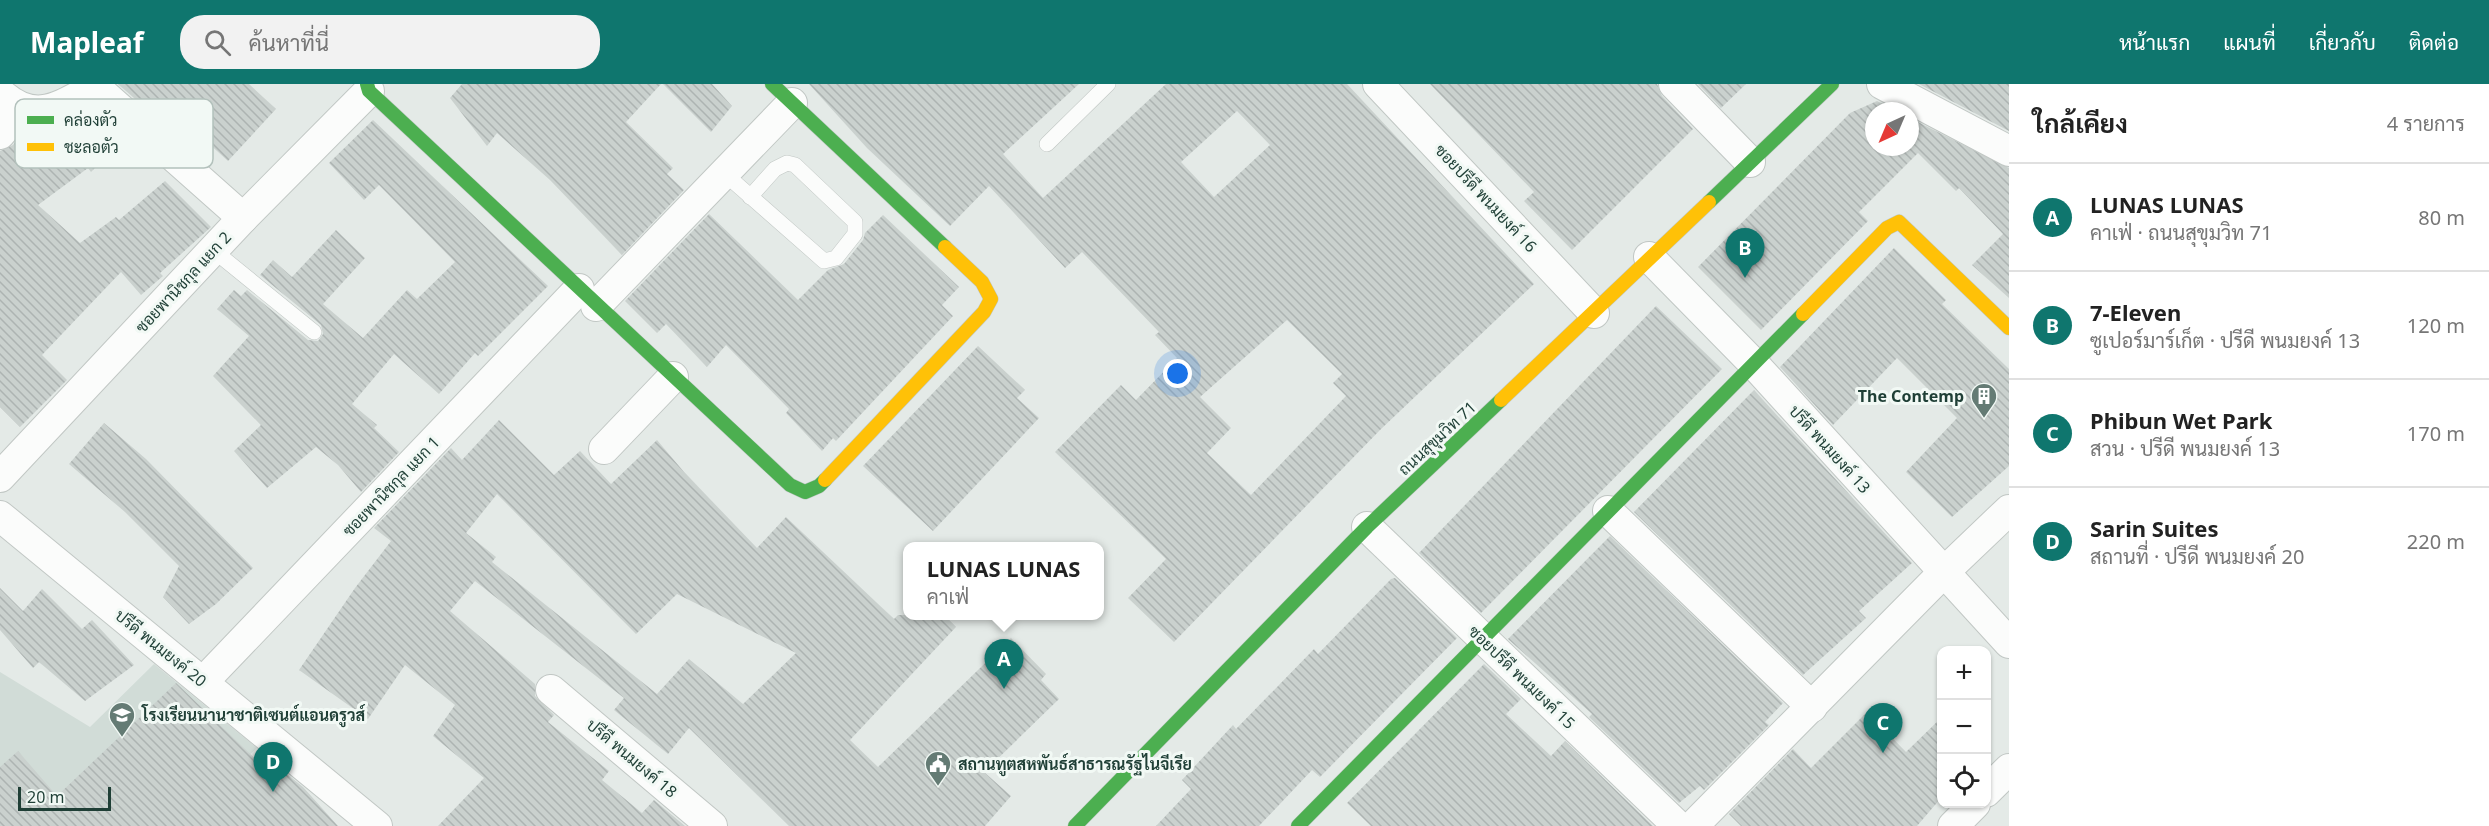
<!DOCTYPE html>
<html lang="th">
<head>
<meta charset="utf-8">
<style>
  body { margin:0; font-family:"Noto Sans",Sarabun,sans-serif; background:#f2f2f2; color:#222 }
  .controls { position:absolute; right:18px; bottom:18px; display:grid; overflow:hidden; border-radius:12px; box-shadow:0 2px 4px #0004 }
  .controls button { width:54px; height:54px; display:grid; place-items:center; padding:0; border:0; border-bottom:2px solid #e0e0e0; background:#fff; color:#222; font:30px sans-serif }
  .compass { position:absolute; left:1865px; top:18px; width:54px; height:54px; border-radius:50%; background:#fff; box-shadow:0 2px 4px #0004; rotate:224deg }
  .scale { position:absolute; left:18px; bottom:15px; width:93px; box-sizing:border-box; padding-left:6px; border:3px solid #1f3f36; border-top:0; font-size:16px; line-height:21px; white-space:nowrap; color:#1f3f36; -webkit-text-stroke:4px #f2f9f5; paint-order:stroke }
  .you { position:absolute; left:1178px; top:290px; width:21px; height:21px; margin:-15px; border:4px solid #fff; border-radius:50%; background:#1a73e8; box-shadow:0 0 0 9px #1a73e833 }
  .badge { display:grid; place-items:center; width:39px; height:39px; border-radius:50%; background:#0f766e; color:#fff; font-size:20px; font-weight:700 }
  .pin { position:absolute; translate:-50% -50px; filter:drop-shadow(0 2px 3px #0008) }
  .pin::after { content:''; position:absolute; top:32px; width:21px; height:18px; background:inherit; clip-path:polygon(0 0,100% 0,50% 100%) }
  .popup { position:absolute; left:903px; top:458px; width:201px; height:78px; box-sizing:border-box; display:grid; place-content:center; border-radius:12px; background:#fff; filter:drop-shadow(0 2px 4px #0005); font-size:20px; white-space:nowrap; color:#767676 }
  .popup b { font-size:22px; color:#222 }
  .popup::after { content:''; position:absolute; left:50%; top:100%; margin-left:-12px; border:12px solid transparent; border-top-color:#fff }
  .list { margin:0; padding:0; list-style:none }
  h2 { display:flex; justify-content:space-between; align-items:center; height:78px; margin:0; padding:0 24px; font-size:26px }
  h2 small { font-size:20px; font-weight:400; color:#767676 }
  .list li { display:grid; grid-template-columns:39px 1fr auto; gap:18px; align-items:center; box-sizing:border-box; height:108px; padding:0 24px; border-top:2px solid #e0e0e0 }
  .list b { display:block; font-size:22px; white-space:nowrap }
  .list p { margin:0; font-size:20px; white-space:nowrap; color:#767676 }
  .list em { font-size:20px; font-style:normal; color:#767676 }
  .icon { flex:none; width:33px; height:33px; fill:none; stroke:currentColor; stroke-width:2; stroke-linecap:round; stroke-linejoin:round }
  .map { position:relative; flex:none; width:2009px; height:742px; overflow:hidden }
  header { display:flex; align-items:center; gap:36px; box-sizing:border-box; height:84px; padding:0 30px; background:#0f766e; color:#fff }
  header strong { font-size:28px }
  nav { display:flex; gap:33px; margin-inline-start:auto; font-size:21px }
  .search { width:420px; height:54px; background:#f2f2f2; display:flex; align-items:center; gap:15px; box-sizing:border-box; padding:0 21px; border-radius:24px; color:#767676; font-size:22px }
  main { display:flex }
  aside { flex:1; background:#fff }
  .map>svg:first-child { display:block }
  .built { fill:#d1dcd7 }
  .building { fill:url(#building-back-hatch); fill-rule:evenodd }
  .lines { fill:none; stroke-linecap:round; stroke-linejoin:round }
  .lane-casing { stroke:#c1c7c4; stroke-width:16 }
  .street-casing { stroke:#c1c7c4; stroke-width:32 }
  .fast-casing { stroke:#bfc8c4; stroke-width:15 }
  .slow-casing { stroke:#bfc8c4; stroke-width:15 }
  .lane { stroke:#fbfcfb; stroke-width:15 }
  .street { stroke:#fbfcfb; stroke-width:30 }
  .fast { stroke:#4caf50; stroke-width:14 }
  .slow { stroke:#ffc107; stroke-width:14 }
  .labels { text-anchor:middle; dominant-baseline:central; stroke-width:6; stroke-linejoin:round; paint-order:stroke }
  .street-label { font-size:16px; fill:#1f3f36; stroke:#f2f9f5 }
  .poi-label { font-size:16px; font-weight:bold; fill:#1f3f36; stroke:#f2f9f5; text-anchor:start }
  .key { fill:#f2f9f5; stroke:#b3c1bc; stroke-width:1.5 }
  .key-label { font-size:16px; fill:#1f3f36 }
</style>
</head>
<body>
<header>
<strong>Mapleaf</strong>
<div class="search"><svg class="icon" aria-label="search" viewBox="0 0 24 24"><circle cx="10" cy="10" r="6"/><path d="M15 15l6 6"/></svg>ค้นหาที่นี่</div>
<nav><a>หน้าแรก</a><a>แผนที่</a><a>เกี่ยวกับ</a><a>ติดต่อ</a></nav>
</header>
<main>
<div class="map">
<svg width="2009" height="742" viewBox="0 0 2009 742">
  <defs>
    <pattern id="building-back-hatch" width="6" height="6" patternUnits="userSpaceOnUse" patternTransform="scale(1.5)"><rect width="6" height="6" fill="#cad1ce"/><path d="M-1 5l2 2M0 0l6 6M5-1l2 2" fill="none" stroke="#adb4b2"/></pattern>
  </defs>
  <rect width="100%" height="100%" fill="#e4eae7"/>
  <!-- built -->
  <polygon class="built" points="154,580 257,664 172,742 0,742 0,588 90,643"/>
  <!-- building -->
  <g class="building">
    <polygon points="118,0 249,0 276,25 228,77 171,25 159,36"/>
    <polygon points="462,0 661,0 626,38 673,84 667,90 684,106 622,171 550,96 497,49 487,62 450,14"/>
    <polygon points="663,0 712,0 732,22 711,48"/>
    <path d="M809 0H1079L1003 70 1043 114 1166 0H1347L1534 200 1380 346 1174 558 1128 514 1166 475 1055 368 1121 301 1136 316 1177 274 1155 251 1159 248 1082 168 1065 184 989 102 950 142 867 64ZM1237 27 1270 61 1214 113 1181 78ZM1287 236 1342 290 1333 299 1346 312 1251 411 1207 369 1231 344 1200 313Z"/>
    <polygon points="1430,0 1657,0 1662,12 1693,45 1572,166 1524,117 1534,108"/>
    <polygon points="1698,0 1746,0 1721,24"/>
    <polygon points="1919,0 2009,0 2009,47"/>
    <polygon points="1877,17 1896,27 1874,27 1874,63 1910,63 1910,34 2009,84 2009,214 1972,181 2003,150 1959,104 1956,107 1918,69 1859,128 1868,137 1761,246 1698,183 1850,29"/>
    <polygon points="93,24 133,60 118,74 112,67 91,88 88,84 38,121 80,159 116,133 119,136 165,97 211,143 160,189 163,192 141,211 121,188 42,271 67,296 20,343 0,323 0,67 13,61 28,43 52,42"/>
    <polygon points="373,36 548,202 478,272 475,269 439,310 394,270 352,320 377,341 374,344 399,368 361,408 338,381 316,363 267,404 234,367 261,341 213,292 249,252 217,225 234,206 241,212 247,206 308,256 318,257 323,250 321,241 260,191 273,176 292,193 336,146 365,174 323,220 363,254 407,206 417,215 455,178 379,101 364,116 329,79"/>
    <polygon points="709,130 798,216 828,186 844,180 863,156 865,149 883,131 959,203 942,221 953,232 836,357 833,354 822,367 786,329 789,325 726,261 707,283 666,240 657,249 625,217"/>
    <polygon points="1894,164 1946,216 1942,220 2009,285 2009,382 1952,433 1906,388 1957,334 1897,274 1833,341 1780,283"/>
    <polygon points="1656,222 1722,285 1481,529 1419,469"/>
    <polygon points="978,262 1025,306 1017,314 1039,334 933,447 863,382"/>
    <polygon points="1754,306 1912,479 1859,527 1866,534 1803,591 1634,428"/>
    <path d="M499 336 554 391 580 367 611 400 657 356 684 388 757 464 786 433 894 535 898 531H944L956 543 850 656 878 683 1011 554 1046 590 1041 596 1059 615 984 688 1011 712 985 742H789L689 644 668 670 614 626 624 614 475 497 450 527 535 600V612L554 631 548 638 609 687 602 696 642 729 654 716 685 742H438L484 694 433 652 455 621 405 581 368 635 299 586 355 504 391 457 374 444 451 364 462 376ZM497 410 636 550 677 510 796 569 743 620 689 575 657 610 492 478 496 473 466 449Z"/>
    <polygon points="104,339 146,375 253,484 216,520 189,540 163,513 179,482 125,428 69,380"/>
    <polygon points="1610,452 1783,619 1765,638 1769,641 1704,706 1700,702 1679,719 1589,633 1592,630 1508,555"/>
    <polygon points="1395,494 1457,554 1320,693 1312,686 1259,742 1156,742 1191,705 1182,696 1233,641 1236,645 1314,565 1318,570 1391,495"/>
    <polygon points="0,504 23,527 42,505 82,545 92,536 134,581 85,617 39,578 33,584 0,546"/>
    <polygon points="1484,580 1521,615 1506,630 1551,672 1565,657 1653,742 1371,742 1347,719"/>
    <polygon points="176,599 265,684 272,678 303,703 338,742 0,742 0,683 18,667 57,712"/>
    <polygon points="1867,628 1906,668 1941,634 1941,714 1917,742 1741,742 1729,730 1793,665 1811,684"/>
  </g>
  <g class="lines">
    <!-- lane casing -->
    <g class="lane-casing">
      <g id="lane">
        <polyline points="1047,60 1108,0"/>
        <polyline points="725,90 824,177 836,174 855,150 855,138 795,81 787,79 775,85 750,113"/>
        <polyline points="213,166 314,248"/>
      </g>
    </g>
    <!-- street casing -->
    <g class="street-casing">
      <g id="street">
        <polyline points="92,0 243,134"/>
        <polyline points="1378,0 1594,229"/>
        <polyline points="1674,0 1750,78"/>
        <polyline points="1882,0 2009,67"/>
        <path d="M0 9C35 41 58 23 94 4"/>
        <polyline points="0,50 5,44 11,19"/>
        <polyline points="1649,173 1754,280 2009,559"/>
        <polyline points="596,222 792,19"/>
        <polyline points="604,365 673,293"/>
        <polyline points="0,393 243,134 369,7"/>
        <polyline points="1608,427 1812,623"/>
        <polyline points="0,432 377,742"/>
        <polyline points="1367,443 1678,742"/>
        <polyline points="203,598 579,205"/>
        <polyline points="551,606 712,742"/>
        <polyline points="1986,708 2009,685"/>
        <polyline points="1693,742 1943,489 2009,426"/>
        <polyline points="1953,742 1975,720"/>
      </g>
    </g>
    <!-- fast casing -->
    <g class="fast-casing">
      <g id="fast">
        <polyline points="367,0 369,7 790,401 805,408 819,402 825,396"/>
        <polyline points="772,0 945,163"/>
        <polyline points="1709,118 1832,0"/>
        <polyline points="1075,742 1367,443 1501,316"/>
        <polyline points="1298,742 1803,230"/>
      </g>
    </g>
    <!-- slow casing -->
    <g class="slow-casing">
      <g id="slow">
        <polyline points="1803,230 1887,144 1899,138 2009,244"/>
        <polyline points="1501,316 1709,118"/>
        <polyline points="825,396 984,228 991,215 982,198 945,163"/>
      </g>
    </g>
    <!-- lane -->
    <use href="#lane" class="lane"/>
    <!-- street -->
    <use href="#street" class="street"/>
    <!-- fast -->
    <use href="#fast" class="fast"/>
    <!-- slow -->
    <use href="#slow" class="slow"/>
  </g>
  <!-- icons -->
  <defs>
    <g id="building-pin" transform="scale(1.35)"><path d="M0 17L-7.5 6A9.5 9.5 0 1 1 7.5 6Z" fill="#647b74" stroke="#f2f9f5"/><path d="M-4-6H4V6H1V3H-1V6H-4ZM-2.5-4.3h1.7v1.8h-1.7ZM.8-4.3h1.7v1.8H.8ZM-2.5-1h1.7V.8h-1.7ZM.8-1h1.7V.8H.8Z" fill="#fff"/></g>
    <g id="school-pin" transform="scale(1.35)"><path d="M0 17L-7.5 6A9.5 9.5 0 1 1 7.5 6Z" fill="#647b74" stroke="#f2f9f5"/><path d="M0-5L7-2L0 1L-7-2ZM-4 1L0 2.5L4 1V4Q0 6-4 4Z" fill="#fff"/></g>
    <g id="civic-pin" transform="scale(1.35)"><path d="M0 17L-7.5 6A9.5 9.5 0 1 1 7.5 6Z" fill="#647b74" stroke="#f2f9f5"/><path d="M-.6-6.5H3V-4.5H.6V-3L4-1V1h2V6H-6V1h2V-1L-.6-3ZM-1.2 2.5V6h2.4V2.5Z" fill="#fff"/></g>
  </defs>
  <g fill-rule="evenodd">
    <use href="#building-pin" x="1984" y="312"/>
    <use href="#school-pin" x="122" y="631"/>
    <use href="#civic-pin" x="938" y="680"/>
  </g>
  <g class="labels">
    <!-- street labels -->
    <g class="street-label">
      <text transform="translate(1486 114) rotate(47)">ซอยปรีดี พนมยงค์ 16</text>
      <text transform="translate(183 198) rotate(-47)">ซอยพานิชกุล แยก 2</text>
      <text transform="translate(1437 354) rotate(-43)">ถนนสุขุมวิท 71</text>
      <text transform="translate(1830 365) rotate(48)">ปรีดี พนมยงค์ 13</text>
      <text transform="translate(391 402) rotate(-46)">ซอยพานิชกุล แยก 1</text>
      <text transform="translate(161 564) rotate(39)">ปรีดี พนมยงค์ 20</text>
      <text transform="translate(1522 593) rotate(44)">ซอยปรีดี พนมยงค์ 15</text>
      <text transform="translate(632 674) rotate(40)">ปรีดี พนมยงค์ 18</text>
    </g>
    <!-- poi labels -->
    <g class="poi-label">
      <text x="1964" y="312" text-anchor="end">The Contemp</text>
      <text x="142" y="631">โรงเรียนนานาชาติเซนต์แอนดรูวส์</text>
      <text x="958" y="680">สถานทูตสหพันธ์สาธารณรัฐไนจีเรีย</text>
    </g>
  </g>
  <!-- legend -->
  <rect x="15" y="15" width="198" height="69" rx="9" class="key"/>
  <rect x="27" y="32" width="27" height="8" fill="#4caf50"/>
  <rect x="27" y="59" width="27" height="8" fill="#ffc107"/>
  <g class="key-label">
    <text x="64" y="42">คล่องตัว</text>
    <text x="64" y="69">ชะลอตัว</text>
  </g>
</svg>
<div class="controls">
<button>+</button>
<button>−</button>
<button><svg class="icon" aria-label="locate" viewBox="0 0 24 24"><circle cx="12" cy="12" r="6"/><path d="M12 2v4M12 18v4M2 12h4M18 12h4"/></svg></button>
</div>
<svg class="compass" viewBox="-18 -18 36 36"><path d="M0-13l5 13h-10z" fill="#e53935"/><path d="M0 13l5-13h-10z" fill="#767676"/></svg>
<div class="scale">20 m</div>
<div class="you"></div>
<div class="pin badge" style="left:1004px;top:605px">A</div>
<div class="popup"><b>LUNAS LUNAS</b>คาเฟ่</div>
<div class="pin badge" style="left:1745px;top:194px">B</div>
<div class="pin badge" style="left:1883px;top:669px">C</div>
<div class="pin badge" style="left:273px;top:708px">D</div>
</div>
<aside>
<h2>ใกล้เคียง<small>4 รายการ</small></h2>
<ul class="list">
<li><span class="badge">A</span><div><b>LUNAS LUNAS</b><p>คาเฟ่ · ถนนสุขุมวิท 71</p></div><em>80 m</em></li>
<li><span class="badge">B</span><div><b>7-Eleven</b><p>ซูเปอร์มาร์เก็ต · ปรีดี พนมยงค์ 13</p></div><em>120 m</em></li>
<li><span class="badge">C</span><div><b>Phibun Wet Park</b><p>สวน · ปรีดี พนมยงค์ 13</p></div><em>170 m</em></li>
<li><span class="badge">D</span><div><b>Sarin Suites</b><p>สถานที่ · ปรีดี พนมยงค์ 20</p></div><em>220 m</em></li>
</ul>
</aside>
</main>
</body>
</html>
